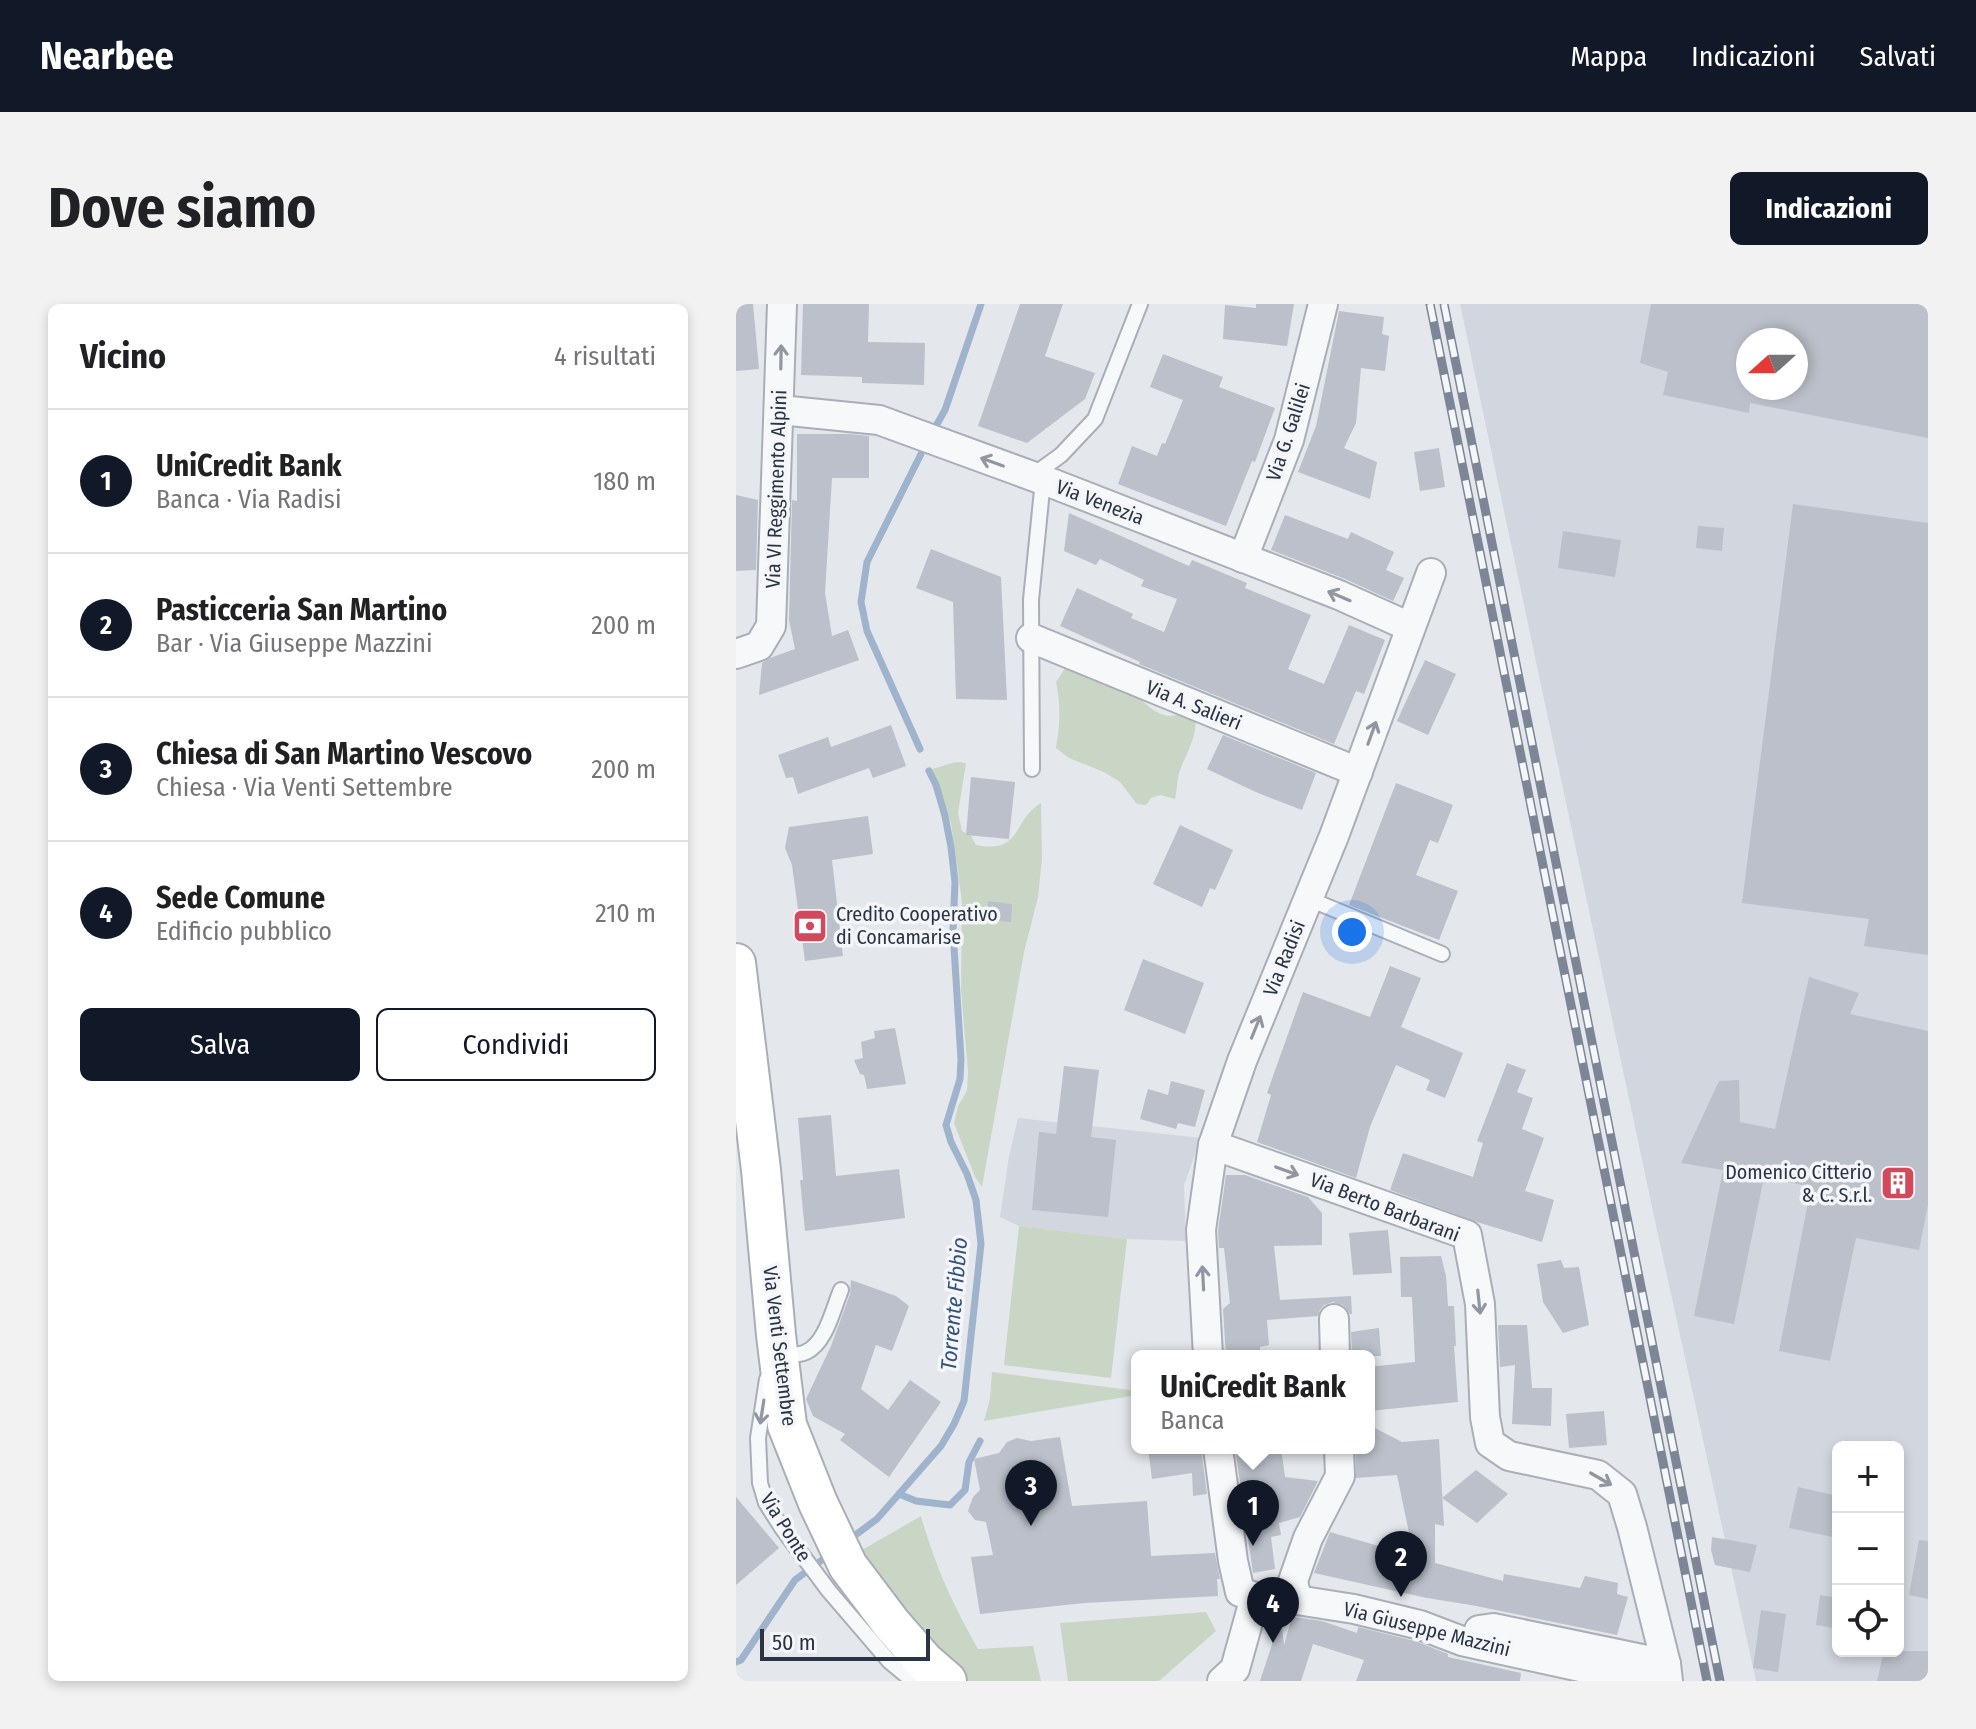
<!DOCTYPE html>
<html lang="it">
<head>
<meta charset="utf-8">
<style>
  body { margin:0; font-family:"Fira Sans Condensed",sans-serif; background:#f2f2f2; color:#202124 }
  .controls { position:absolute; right:24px; bottom:24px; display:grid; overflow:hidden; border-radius:12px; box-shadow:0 4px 12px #0003 }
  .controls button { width:72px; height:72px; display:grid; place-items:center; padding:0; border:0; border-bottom:2px solid #e0e0e0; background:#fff; color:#202124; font:40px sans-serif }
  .compass { position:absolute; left:1000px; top:24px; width:72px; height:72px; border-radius:50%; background:#fff; box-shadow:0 4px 12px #0003; rotate:249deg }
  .scale { position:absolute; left:24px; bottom:20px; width:170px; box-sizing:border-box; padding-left:8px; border:4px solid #2b3445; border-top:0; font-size:22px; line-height:28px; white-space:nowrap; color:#2b3445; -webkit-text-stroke:6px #f4f6f9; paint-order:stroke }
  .you { position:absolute; left:616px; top:628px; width:28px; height:28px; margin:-20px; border:6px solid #fff; border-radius:50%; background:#1a73e8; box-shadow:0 0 0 12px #1a73e833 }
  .badge { display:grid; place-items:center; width:52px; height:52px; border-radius:50%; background:#111827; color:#fff; font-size:26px; font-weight:700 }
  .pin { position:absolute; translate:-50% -66px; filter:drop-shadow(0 2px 4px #0008) }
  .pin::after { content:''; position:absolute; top:42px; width:28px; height:24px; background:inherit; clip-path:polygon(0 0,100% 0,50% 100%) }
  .popup { position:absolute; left:395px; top:1046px; width:244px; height:104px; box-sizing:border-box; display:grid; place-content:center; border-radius:12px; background:#fff; filter:drop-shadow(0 2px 6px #0005); font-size:26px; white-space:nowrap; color:#757577 }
  .popup b { font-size:30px; color:#202124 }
  .popup::after { content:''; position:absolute; left:50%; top:100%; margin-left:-16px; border:16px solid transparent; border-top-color:#fff }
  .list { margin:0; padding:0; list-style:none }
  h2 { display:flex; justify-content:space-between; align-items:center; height:104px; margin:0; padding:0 32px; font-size:34px }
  h2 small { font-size:26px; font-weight:400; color:#757577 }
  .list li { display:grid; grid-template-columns:52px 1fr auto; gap:24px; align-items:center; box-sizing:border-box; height:144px; padding:0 32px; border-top:2px solid #e0e0e0 }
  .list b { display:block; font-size:30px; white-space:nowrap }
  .list p { margin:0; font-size:26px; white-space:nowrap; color:#757577 }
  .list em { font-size:26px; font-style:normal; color:#757577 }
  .actions { display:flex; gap:16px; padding:24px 32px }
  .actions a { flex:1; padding:18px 0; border:2px solid #111827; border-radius:12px; text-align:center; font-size:28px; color:#111827 }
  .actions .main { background:#111827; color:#fff }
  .icon { flex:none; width:44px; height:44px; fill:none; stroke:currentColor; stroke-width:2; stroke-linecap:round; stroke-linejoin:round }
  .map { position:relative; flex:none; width:1192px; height:1377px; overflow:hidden; border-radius:12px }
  header { display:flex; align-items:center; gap:48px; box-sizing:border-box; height:112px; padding:0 40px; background:#111827; color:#fff }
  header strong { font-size:38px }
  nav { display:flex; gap:44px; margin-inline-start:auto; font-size:28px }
  .intro { display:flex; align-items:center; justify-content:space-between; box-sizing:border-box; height:192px; padding:0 48px }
  h1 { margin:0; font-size:56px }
  .button { padding:20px 36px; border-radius:12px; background:#111827; color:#fff; font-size:28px; font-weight:700 }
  main { display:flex; gap:48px; padding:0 48px }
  aside { flex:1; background:#fff; border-radius:12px; box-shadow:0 4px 12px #0003 }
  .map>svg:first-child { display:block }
  .built { fill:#d2d6de; fill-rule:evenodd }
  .green { fill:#c9d6c5 }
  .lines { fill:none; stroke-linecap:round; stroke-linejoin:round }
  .stream { stroke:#9fb4cc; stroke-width:7 }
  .building { fill:#bbc0ca; fill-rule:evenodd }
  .service-casing { stroke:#a9aeb7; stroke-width:18 }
  .minor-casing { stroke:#a9aeb7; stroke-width:32 }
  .secondary-casing { stroke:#a9aeb7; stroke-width:42 }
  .service { stroke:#f7f8fa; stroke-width:14 }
  .minor { stroke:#f7f8fa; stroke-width:28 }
  .secondary { stroke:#fff; stroke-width:38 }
  .rail-casing { stroke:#7d8696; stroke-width:9 }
  .rail { stroke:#f4f6f9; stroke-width:6; stroke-dasharray:18; stroke-linecap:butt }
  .oneway { stroke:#9196a0 }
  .labels { text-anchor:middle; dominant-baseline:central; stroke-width:7; stroke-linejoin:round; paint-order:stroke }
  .street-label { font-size:20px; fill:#2b3445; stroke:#f4f6f9 }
  .poi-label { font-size:20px; fill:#2b3445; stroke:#f4f6f9; text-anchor:start }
  .water-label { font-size:22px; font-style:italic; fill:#34527a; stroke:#f4f6f9 }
</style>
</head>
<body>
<header>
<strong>Nearbee</strong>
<nav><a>Mappa</a><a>Indicazioni</a><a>Salvati</a></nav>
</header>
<div class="intro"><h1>Dove siamo</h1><a class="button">Indicazioni</a></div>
<main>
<aside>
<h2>Vicino<small>4 risultati</small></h2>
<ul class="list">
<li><span class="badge">1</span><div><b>UniCredit Bank</b><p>Banca · Via Radisi</p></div><em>180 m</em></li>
<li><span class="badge">2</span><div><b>Pasticceria San Martino</b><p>Bar · Via Giuseppe Mazzini</p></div><em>200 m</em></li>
<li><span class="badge">3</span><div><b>Chiesa di San Martino Vescovo</b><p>Chiesa · Via Venti Settembre</p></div><em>200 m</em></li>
<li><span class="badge">4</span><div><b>Sede Comune</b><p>Edificio pubblico</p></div><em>210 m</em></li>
</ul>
<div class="actions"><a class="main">Salva</a><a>Condividi</a></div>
</aside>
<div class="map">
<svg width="1192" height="1377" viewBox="0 0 1192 1377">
  <rect width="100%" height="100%" fill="#e4e7ec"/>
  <!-- built -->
  <g class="built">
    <path d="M724 0H1192V1377H1020L919 917ZM1012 36H1060V84H1012ZM1102 1143H1162V1347H1102Z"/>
    <polygon points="282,814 465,834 448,881 450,937 391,935 283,922 264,913 273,852"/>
  </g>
  <!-- green -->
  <g class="green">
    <path d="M330 363 366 369 367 381C378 383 390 384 399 391 411 399 417 410 433 412 440 412 450 409 459 408 463 431 450 449 443 469 441 477 441 486 439 495L424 491 415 494 410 501 401 500 384 478 368 468 333 454 320 444C324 421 325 401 320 378Z"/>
    <path d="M220 458 230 459 222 509 226 527 235 532 240 541C287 550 275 517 305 499L306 554 302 593 288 648 246 883 239 873 218 819 222 802 231 787 232 768 225 686 226 598 215 519 196 465Z"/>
    <polygon points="283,922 391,935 375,1074 268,1061"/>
    <polygon points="256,1068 401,1087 401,1091 248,1117 254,1095"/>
    <path d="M185 1212C198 1260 218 1303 242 1345L297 1342 305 1377H220L119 1250Z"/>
    <polygon points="470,1308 480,1327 423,1377 332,1377 324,1319"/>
  </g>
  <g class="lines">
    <!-- stream -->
    <g class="stream">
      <polyline points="196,129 209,106 245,0"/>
      <polyline points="184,445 131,327 125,298 131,258 185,150"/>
      <polyline points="163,1190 180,1197 214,1201 229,1186 233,1158 244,1137"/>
      <polyline points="114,1235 141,1215 205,1142 218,1120 228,1097 245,940 240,896 231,870 215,838 210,821 224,775 225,755 217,627 219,578 215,543 209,512 200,481 193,467"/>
      <polyline points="0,1358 5,1356 59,1276 94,1250"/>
    </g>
  </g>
  <!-- building -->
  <g class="building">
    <polygon points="0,0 17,0 23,65 0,67"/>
    <polygon points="67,0 133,0 132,38 189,39 188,81 126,79 126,73 65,71"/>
    <polygon points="284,0 327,0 309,52 359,69 349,95 291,139 242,122"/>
    <polygon points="520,0 558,0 551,42 487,35 489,1 520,4"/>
    <path d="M915 0H1192V134L1014 99 1013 109 927 91 932 68 904 59ZM1012 36H1060V84H1012Z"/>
    <polygon points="603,7 648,13 646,30 653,32 649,67 625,64 620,119 608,144 641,158 634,195 562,168 580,122"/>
    <polygon points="427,50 487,73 483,83 539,104 519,158 516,157 490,222 382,180 396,142 421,152 426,139 429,140 447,96 414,83"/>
    <polygon points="61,130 114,130 133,132 133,174 96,174 89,289 96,332 112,326 123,356 23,391 26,359 34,354 59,345 53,316 56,196 61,197"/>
    <polygon points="703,144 709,183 684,187 678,148"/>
    <polygon points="0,191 22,196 20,266 0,267"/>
    <polygon points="1057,200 1192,219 1192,651 1128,642 1133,615 1006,599"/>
    <polygon points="333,209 453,262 456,256 511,279 509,284 575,311 552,365 588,380 613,321 649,336 628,390 620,387 598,440 403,360 404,358 324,322 341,284 397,310 395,314 428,328 441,295 405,282 408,276 364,255 360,261 328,247"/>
    <polygon points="549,211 612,235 615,228 658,248 650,266 668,274 657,297 609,275 535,246"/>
    <polygon points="962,222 988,224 986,247 960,244"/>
    <polygon points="827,227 885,236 879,273 822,264"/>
    <polygon points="195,245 265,273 271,396 220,395 217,298 180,284"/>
    <polygon points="689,356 720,370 692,431 661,417"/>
    <polygon points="155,421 170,462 137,474 133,464 62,490 57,473 50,474 42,451 92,433 95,443"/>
    <polygon points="487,431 580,469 566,506 522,489 471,465"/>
    <polygon points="235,473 279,478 273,535 230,531"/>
    <polygon points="660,479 717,501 702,539 694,536 680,571 722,587 703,636 613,601"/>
    <polygon points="132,512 137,550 96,556 107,652 69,657 56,561 49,544 53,523"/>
    <polygon points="444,521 497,546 479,586 474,584 466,603 417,580"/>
    <polygon points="252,597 276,600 275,618 250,616"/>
    <polygon points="407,655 468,679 449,730 388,706"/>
    <polygon points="654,662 685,674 665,723 727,749 709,794 690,786 694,776 660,761 634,823 620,874 521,838 535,791 531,789 567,688 634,713"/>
    <polygon points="1073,673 1123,689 1114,710 1192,727 1192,901 1183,946 1120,934 1094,1057 1043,1047 1075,883 1028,873 998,1020 958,1012 987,866 945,859 983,777 1003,776 1004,818 1039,825"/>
    <polygon points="159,724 170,780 131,785 128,771 124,770 118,756 127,754 125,738 139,734 138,727"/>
    <polygon points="771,759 790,766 781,788 797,794 786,825 808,834 789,887 818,896 806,938 741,918 654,886 667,849 737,873 747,839 741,837"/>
    <polygon points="328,762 363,766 355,833 380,836 372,913 296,906 303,828 320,830"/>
    <polygon points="435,777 469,786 459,823 442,819 440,825 404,815 412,785 432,791"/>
    <polygon points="95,811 100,872 163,865 169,914 69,927 64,876 67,876 62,814"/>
    <polygon points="490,871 509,871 572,893 586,909 586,941 538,942 544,996 615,992 616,1010 614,1010 607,1001 597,998 588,1001 584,1006 582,1012 531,1016 533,1041 524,1043 524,1052 490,1052 487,1005 494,999 488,944 483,944 482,927"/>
    <polygon points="652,926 656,969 617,971 613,929"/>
    <polygon points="705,952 710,972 712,1002 718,1002 720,1042 718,1042 722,1098 633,1107 633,1063 679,1058 676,993 665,993 664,953"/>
    <polygon points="825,956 828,964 843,963 853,1021 827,1029 807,998 801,960"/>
    <polygon points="115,976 160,992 173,1002 156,1047 140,1041 125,1085 152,1106 174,1076 205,1098 153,1173 104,1136 109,1130 77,1112 70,1095 95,1042 114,990"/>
    <polygon points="762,1021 791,1021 796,1084 816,1084 815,1122 776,1120 779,1061 764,1063"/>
    <polygon points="643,1024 645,1052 616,1052 615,1028"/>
    <polygon points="868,1107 871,1141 833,1144 830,1110"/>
    <polygon points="633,1121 666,1138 703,1135 708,1222 699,1220 699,1259 767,1277 768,1270 844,1284 849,1272 882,1279 881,1290 892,1293 881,1331 735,1301 691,1294 578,1269 594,1228 660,1247 661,1240 676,1243 661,1171 620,1174 620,1144 633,1144"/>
    <polygon points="324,1133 336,1202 411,1197 415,1252 479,1249 484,1275 481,1275 482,1292 348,1299 244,1310 235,1253 257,1251 250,1218 239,1216 232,1207 237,1193 244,1186 238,1155 263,1149 271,1138 281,1134 295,1137"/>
    <polygon points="412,1144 465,1144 471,1190 457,1192 456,1169 416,1175"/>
    <polygon points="499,1144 545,1144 549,1173 582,1177 564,1213 543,1219 545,1231 535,1233 539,1265 517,1269"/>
    <polygon points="740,1166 772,1190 741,1219 706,1194"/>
    <polygon points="1062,1183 1102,1192 1102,1234 1053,1224"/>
    <polygon points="0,1193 43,1244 0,1281"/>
    <polygon points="976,1233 1021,1241 1014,1268 979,1261 975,1246"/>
    <polygon points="1183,1236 1192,1237 1192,1295 1173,1291"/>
    <polygon points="1084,1291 1102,1294 1098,1324 1080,1321"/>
    <polygon points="1025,1306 1050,1310 1042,1368 1017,1364"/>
    <polygon points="545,1313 548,1341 556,1313 559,1313 586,1317 621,1329 622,1323 679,1337 712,1350 712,1353 785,1369 784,1377 620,1377 628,1356 577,1340 565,1377 524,1377"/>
    <polygon points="1148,1347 1192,1347 1192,1377 1141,1377"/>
  </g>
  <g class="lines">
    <!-- service casing -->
    <g class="service-casing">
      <g id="service">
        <polyline points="296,172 325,151 359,115 404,0"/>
        <polyline points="296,465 295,296 307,176"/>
        <polyline points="573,595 706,650"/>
        <path d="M44 1051C52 1051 62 1052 70 1048 90 1039 97 1005 105 986"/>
        <polyline points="31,1075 22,1134 24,1179 30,1199 46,1224 93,1287 153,1357 177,1377"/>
      </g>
    </g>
    <!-- minor casing -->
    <g class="minor-casing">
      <g id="minor">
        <polyline points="44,106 143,116 318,180 603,291 674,323"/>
        <polyline points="507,254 553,136 587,0"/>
        <polyline points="295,334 622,468"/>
        <polyline points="0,350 23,342 35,322 46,0"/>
        <polyline points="477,841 731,931 744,1000 749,1113 754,1139 773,1152 862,1171 886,1190 896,1223 930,1360 932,1377"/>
        <polyline points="598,1015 599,1052"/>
        <polyline points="472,1052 465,926 477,841 506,757 598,532 695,269"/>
        <polyline points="482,1144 497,1257 504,1288 519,1293 561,1296 618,1305 684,1321 726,1337 908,1377"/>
        <polyline points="561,1296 557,1277 572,1234 604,1172 603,1144"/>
        <polyline points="743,1326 757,1324 930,1360"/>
        <polyline points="486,1377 499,1365 519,1293"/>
      </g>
    </g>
    <!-- secondary casing -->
    <g class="secondary-casing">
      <polyline id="secondary" points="0,659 25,866 40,1031 51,1121 82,1199 112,1262 155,1319 189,1358 211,1377"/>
    </g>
    <!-- service -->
    <use href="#service" class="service"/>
    <!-- minor -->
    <use href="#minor" class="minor"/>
    <!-- secondary -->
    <use href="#secondary" class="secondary"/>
    <!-- rail casing -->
    <g class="rail-casing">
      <g id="rail">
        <polyline points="694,0 971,1377"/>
        <polyline points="708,0 984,1377"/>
      </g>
    </g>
    <!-- rail -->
    <use href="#rail" class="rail"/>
  </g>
  <!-- one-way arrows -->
  <defs><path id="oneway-shaft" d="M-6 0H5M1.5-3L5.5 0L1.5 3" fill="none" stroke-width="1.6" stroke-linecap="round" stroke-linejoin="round" transform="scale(2)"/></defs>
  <g class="oneway">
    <use href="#oneway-shaft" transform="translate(45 53) rotate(-89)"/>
    <use href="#oneway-shaft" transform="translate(256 158) rotate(-160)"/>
    <use href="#oneway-shaft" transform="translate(603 292) rotate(-157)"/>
    <use href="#oneway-shaft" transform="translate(636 429) rotate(-70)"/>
    <use href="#oneway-shaft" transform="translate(520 723) rotate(-68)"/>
    <use href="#oneway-shaft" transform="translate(551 867) rotate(20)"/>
    <use href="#oneway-shaft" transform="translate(467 974) rotate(-93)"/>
    <use href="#oneway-shaft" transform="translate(743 998) rotate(84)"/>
    <use href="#oneway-shaft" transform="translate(26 1108) rotate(99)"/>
    <use href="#oneway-shaft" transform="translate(865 1175) rotate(30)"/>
  </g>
  <!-- icons -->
  <defs>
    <g id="bank-square" transform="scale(1.8)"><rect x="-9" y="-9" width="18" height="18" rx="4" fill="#d1495b" stroke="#f4f6f9"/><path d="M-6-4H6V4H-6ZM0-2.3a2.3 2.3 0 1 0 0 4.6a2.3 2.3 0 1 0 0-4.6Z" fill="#fff"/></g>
    <g id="building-square" transform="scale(1.8)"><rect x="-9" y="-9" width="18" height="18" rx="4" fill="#d1495b" stroke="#f4f6f9"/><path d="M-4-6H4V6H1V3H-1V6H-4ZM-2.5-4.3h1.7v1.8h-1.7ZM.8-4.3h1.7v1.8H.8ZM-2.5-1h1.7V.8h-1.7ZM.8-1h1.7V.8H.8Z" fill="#fff"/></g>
  </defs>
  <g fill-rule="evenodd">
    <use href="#bank-square" x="74" y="622"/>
    <use href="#building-square" x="1162" y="879"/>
  </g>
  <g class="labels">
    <!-- street labels -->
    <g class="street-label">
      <text transform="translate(552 128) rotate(-72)">Via G. Galilei</text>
      <text transform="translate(40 185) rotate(-88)">Via VI Reggimento Alpini</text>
      <text transform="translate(364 198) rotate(21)">Via Venezia</text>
      <text transform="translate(458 401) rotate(22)">Via A. Salieri</text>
      <text transform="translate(548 654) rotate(-68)">Via Radisi</text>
      <text transform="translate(649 903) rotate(21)">Via Berto Barbarani</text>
      <text transform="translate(44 1042) rotate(83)">Via Venti Settembre</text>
      <text transform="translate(50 1223) rotate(58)">Via Ponte</text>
      <text transform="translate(691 1325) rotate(14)">Via Giuseppe Mazzini</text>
    </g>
    <!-- poi labels -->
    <g class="poi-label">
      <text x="100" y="610">Credito Cooperativo<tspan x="100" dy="23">di Concamarise</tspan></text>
      <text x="1136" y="868" text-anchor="end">Domenico Citterio<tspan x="1136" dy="23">&amp; C. S.r.l.</tspan></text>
    </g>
    <!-- water labels -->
    <g class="water-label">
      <text transform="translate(218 1000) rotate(-85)">Torrente Fibbio</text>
    </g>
  </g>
</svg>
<div class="controls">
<button>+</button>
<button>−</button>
<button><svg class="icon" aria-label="locate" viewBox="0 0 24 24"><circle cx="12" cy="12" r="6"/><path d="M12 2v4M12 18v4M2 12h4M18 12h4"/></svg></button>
</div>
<svg class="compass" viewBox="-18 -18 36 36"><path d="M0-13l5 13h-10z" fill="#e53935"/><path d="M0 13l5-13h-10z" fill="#757577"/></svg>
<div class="scale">50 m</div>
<div class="you"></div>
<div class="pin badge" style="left:517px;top:1242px">1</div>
<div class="popup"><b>UniCredit Bank</b>Banca</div>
<div class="pin badge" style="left:665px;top:1293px">2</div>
<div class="pin badge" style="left:295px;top:1222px">3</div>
<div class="pin badge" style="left:537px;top:1339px">4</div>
</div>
</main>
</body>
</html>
